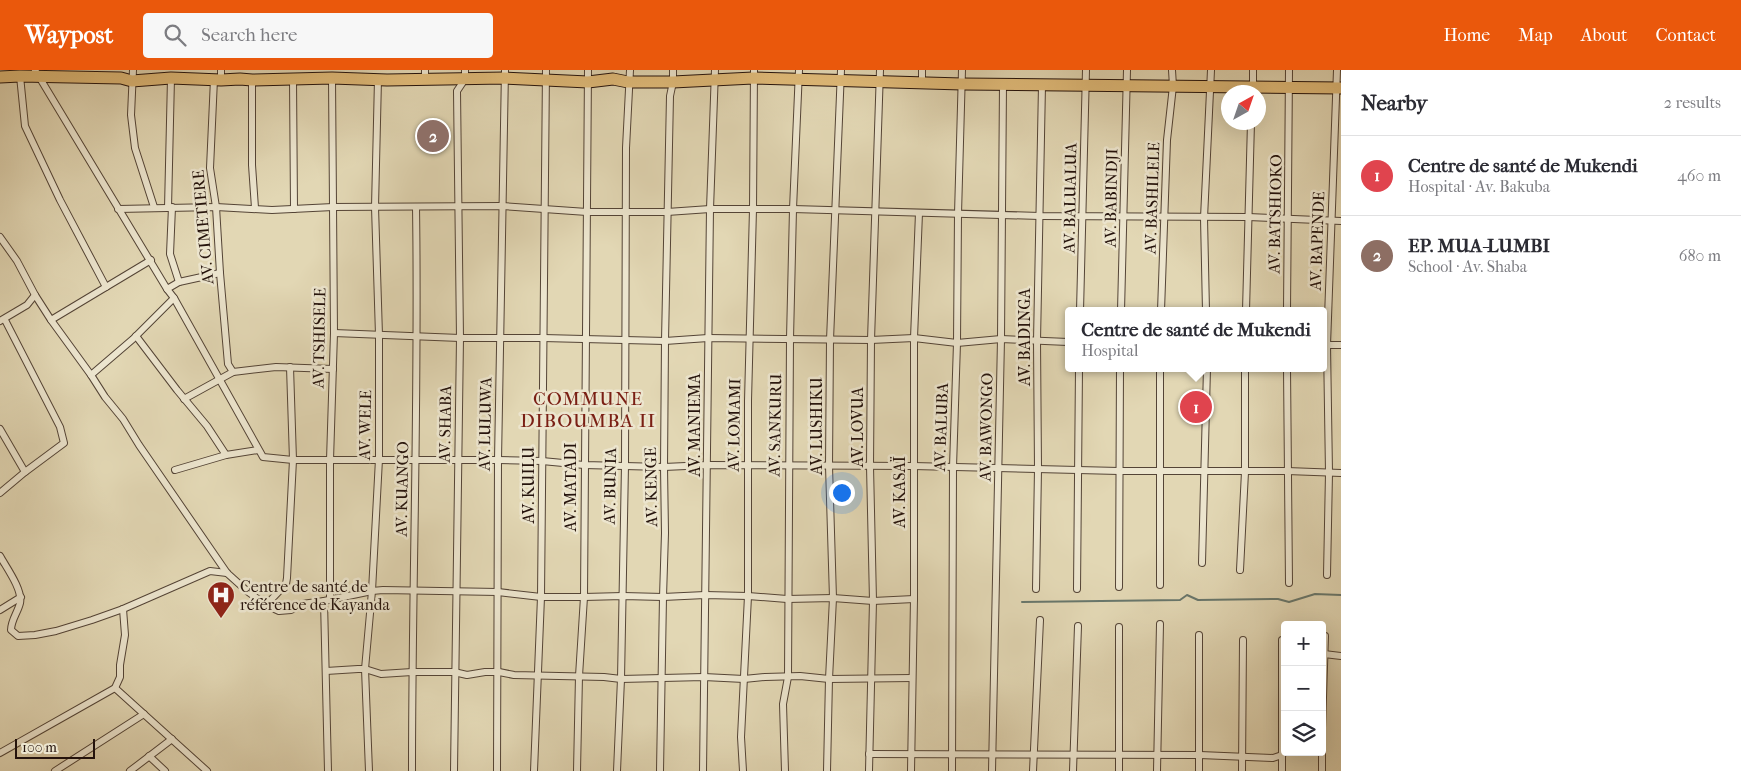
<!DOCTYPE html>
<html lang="en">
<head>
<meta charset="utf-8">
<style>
  body { margin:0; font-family:"IM FELL French Canon",serif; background:#f7f7f7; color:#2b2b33 }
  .controls { position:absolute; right:15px; bottom:15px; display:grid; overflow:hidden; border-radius:5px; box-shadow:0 5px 20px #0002 }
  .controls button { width:45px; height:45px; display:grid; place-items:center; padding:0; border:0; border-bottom:1px solid #e1e1e2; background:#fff; color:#2b2b33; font:25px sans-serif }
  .compass { position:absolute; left:1221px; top:15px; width:45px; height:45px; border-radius:50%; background:#fff; box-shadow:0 5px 20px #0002; rotate:40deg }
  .scale { position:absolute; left:15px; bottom:12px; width:80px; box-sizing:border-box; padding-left:5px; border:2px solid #25130c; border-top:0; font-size:14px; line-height:18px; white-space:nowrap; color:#25130c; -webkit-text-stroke:4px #ece5ce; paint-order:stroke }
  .you { position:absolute; left:841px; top:422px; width:18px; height:18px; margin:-12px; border:4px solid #fff; border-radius:50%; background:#1a73e8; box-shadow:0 0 0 8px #1a73e833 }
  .badge { display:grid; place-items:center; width:32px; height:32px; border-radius:50%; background:#ea580c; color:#fff; font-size:16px; font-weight:700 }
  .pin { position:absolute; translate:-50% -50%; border:2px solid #fff; box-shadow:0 1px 5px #0006 }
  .popup { position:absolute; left:1065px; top:237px; width:262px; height:65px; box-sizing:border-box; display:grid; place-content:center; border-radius:5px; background:#fff; filter:drop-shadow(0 1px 4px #0005); font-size:16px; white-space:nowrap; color:#7c7c81 }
  .popup b { font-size:19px; color:#2b2b33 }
  .popup::after { content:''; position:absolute; left:50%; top:100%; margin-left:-10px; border:10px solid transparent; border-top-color:#fff }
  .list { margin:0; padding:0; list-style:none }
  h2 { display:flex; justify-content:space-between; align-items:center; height:65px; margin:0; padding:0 20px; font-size:21px }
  h2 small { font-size:16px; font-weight:400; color:#7c7c81 }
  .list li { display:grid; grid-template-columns:32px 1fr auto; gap:15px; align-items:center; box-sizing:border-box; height:80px; padding:0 20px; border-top:1px solid #e1e1e2 }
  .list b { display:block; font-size:19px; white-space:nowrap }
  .list p { margin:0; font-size:16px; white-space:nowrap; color:#7c7c81 }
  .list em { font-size:16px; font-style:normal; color:#7c7c81 }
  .icon { flex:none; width:28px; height:28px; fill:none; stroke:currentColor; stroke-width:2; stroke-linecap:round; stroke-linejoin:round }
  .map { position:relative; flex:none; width:1341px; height:701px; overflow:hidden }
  header { display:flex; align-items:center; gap:30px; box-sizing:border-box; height:70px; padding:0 25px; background:#ea580c; color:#fff }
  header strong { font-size:24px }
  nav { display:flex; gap:28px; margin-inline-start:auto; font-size:18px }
  .search { width:350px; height:45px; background:#f7f7f7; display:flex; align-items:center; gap:12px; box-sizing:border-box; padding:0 18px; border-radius:5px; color:#7c7c81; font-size:19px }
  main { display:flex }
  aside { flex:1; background:#fff }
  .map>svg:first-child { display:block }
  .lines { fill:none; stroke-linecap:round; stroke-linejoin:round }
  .stream { stroke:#68776c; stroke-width:2 }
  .minor-casing { stroke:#544436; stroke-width:8 }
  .trunk-casing { stroke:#25130c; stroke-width:13 }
  .minor { stroke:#ece5ce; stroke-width:6 }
  .trunk { stroke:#e1bc7a; stroke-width:11 }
  .labels { text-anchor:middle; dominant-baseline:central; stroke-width:5; stroke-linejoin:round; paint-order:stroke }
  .street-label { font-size:16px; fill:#25130c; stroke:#ece5ce }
  .poi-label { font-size:16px; fill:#25130c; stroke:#ece5ce; text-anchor:start }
  .quarter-label { font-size:19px; letter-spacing:1px; fill:#7a1f14; stroke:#ece5ce }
</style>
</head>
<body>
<header>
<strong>Waypost</strong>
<div class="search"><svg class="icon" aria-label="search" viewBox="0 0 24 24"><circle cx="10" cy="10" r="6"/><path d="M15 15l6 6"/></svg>Search here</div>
<nav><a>Home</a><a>Map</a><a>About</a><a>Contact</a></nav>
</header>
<main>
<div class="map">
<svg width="1341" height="701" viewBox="0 0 1341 701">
  <rect width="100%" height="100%" fill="#e2d7b4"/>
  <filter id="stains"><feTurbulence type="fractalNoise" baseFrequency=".004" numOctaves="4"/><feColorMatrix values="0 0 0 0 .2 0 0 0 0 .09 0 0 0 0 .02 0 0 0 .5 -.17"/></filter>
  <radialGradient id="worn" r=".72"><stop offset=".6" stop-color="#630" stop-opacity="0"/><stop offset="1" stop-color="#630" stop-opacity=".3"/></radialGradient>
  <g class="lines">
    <!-- stream -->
    <polyline class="stream" points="1022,532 1180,530 1187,525 1198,530 1278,529 1289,532 1315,524 1341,525"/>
    <!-- minor casing -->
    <g class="minor-casing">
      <g id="minor">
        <polyline points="35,0 167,219 174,228 263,387 293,390 498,390 542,391 584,395 664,397 708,395 913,396 1119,401 1287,401 1341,403"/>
        <polyline points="133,0 131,45 135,78 154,137"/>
        <polyline points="221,0 221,10"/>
        <polyline points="425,0 425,9"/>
        <polyline points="20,6 25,56 60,130 106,217"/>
        <polyline points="214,9 210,98 216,137 220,203 228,294 233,302"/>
        <polyline points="293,9 294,139"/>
        <polyline points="252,10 252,95 255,138"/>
        <polyline points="922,13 922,0"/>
        <polyline points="1253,19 1253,0"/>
        <polyline points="172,137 170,184 179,212"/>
        <polyline points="168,138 171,8"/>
        <polyline points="118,139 216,137 272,140 333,137 502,136 587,142 667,142 710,139 793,139 1040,146 1248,147 1341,151"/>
        <polyline points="0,167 17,191 35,225 51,250 91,305 105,327 123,349 139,375 227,503 247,521 266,535 279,541 291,540 302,534 324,531 328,701"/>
        <polyline points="167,219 179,212 220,203"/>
        <polyline points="1080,241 1086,0"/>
        <polyline points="1121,241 1127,0"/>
        <polyline points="1161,241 1167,70 1173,16 1172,0"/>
        <polyline points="1206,241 1204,148 1211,0"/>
        <polyline points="1246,241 1251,52"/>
        <polyline points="1287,241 1289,0"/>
        <polyline points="51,250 151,190"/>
        <polyline points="0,251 27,235 35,225"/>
        <polyline points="334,263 460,268 543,268 665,271 708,268 871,270 914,268 957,273 1001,269 1068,272"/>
        <polyline points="136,266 177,320 207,356 226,385 175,400"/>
        <polyline points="1325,275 1341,275"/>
        <polyline points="1160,298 1160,515"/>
        <polyline points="1287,298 1289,513"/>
        <polyline points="91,305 133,269 174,228"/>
        <polyline points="184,329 233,302 276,297 333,299"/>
        <polyline points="0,359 25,402"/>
        <polyline points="226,385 258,380"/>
        <polyline points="0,423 25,402 64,373 60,357 5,250"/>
        <path d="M0 486C6 497 23 520 20 533 18 542 11 550 11 560L18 566 35 565 56 561 92 550 123 539 210 501 227 503"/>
        <polyline points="1202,493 1207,298"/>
        <polyline points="1240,500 1245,402 1245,298"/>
        <polyline points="1327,505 1329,403 1327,275 1337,0"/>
        <polyline points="1119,517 1120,298"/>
        <polyline points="1036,519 1038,399 1037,271 1042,15"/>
        <polyline points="1077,519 1079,298"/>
        <polyline points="330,529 330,390 334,263 332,8"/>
        <polyline points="324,531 372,521 383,520 498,522 541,527 584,527 623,526 663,527 705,525 748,526 787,529 833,528 873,531 914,529"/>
        <polyline points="266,535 286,514 287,508 293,390 290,297"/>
        <polyline points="0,540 21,527"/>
        <polyline points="1119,557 1119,701"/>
        <polyline points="1199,565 1199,701"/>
        <polyline points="1324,584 1341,586"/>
        <polyline points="326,601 358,599 365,599 381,604 412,602 454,602 467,605 485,602 499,602 514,605 604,607 621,609 704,607 744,609 765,607 800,606 829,609 912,608"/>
        <polyline points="115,618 207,701"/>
        <polyline points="1322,658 1325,566"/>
        <polyline points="1322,682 1322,701"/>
        <polyline points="0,683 115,618 120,607 120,595 125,565 123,539"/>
        <polyline points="869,684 1200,685 1273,688 1282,685 1285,682"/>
        <polyline points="149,686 165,701"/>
        <polyline points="55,701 144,644"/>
        <polyline points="130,701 172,669"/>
        <polyline points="369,701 365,599 372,521 379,389 379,265 375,137 378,9"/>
        <path d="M412 701C412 513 419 325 416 137"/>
        <polyline points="454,701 460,268 457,21 465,9 465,0"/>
        <polyline points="497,701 498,390 505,0"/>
        <polyline points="534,701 541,527 546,0"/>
        <polyline points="577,701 579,606 584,527 588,0"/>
        <polyline points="617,701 621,609 625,395 626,78 630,0"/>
        <polyline points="660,701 663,527 665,463 664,397 665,271 670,26 673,12 673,0"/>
        <polyline points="703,701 710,139 715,0"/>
        <polyline points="743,701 741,667 748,526 748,331 753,139 754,0"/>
        <polyline points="785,701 783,634 788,607 790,269 793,139 799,0"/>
        <polyline points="827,701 829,609 833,528 829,396 830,270 841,0"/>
        <polyline points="869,701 873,531 870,396 871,270 880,0"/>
        <polyline points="911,701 914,529 914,268 919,143"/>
        <polyline points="952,701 953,397 957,273 958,144 962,0"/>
        <polyline points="992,701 1001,269 1003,14"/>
        <polyline points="1033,701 1040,550"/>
        <polyline points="1073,701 1078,556"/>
        <polyline points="1157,701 1160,554"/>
        <polyline points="1242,701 1243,570"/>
        <polyline points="1282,701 1282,570"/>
      </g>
    </g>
    <!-- trunk casing -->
    <g class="trunk-casing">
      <polyline id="trunk" points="0,7 20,6 121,8 132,11 171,8 221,10 240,9 252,10 332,8 387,10 504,8 588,12 613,9 628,12 673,12 753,8 962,14 1341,18"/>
    </g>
    <!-- minor -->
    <use href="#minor" class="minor"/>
    <!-- trunk -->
    <use href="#trunk" class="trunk"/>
  </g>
  <!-- icons -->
  <defs>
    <g id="hospital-pin" transform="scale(1.4375)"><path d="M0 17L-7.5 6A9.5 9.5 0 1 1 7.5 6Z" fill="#8f2418" stroke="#ece5ce"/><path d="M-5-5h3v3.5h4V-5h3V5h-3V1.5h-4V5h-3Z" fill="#fff"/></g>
  </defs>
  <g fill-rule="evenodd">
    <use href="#hospital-pin" x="221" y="525"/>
  </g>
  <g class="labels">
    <!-- street labels -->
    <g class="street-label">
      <text transform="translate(1070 128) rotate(-89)">AV. BALUALUA</text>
      <text transform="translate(1111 128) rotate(-89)">AV. BABINDJI</text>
      <text transform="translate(1152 128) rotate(-88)">AV. BASHILELE</text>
      <text transform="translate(1275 144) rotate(-89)">AV. BATSHIOKO</text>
      <text transform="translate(203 157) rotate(-95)">AV. CIMETIERE</text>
      <text transform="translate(1317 171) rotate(-88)">AV. BAPENDE</text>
      <text transform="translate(1024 267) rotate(-90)">AV. BADINGA</text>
      <text transform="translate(319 268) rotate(-89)">AV. TSHISELE</text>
      <text transform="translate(445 354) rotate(-89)">AV. SHABA</text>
      <text transform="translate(485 354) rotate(-89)">AV. LULUWA</text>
      <text transform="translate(365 355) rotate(-89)">AV. WELE</text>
      <text transform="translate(694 355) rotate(-90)">AV. MANIEMA</text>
      <text transform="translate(734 355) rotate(-89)">AV. LOMAMI</text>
      <text transform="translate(775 355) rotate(-89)">AV. SANKURU</text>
      <text transform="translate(816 356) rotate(-90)">AV. LUSHIKU</text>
      <text transform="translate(857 357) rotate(-90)">AV. LOVUA</text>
      <text transform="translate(941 357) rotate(-88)">AV. BALUBA</text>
      <text transform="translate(986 357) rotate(-89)">AV. BAWONGO</text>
      <text transform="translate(528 415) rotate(-90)">AV. KUILU</text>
      <text transform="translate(610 416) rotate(-89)">AV. BUNIA</text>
      <text transform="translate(570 417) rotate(-90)">AV. MATADI</text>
      <text transform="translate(651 417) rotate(-91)">AV. KENGE</text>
      <text transform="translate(402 419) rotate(-89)">AV. KUANGO</text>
      <text transform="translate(899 422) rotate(-90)">AV. KASAÏ</text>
    </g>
    <!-- poi labels -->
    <g class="poi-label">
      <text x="240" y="516">Centre de santé de<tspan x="240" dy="18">référence de Kayanda</tspan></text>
    </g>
    <!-- quarter labels -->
    <g class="quarter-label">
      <text x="588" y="329">COMMUNE<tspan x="588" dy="22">DIBOUMBA II</tspan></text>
    </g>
  </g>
  <rect width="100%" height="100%" filter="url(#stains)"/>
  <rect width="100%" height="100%" fill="url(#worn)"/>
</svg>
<div class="controls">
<button>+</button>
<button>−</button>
<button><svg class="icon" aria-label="layers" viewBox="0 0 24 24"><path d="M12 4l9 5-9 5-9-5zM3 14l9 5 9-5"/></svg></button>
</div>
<svg class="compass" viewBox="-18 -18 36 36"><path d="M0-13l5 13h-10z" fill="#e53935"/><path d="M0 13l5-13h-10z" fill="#7c7c81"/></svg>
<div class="scale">100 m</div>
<div class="you"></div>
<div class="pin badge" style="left:1196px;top:337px;background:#e0444e">1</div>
<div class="popup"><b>Centre de santé de Mukendi</b>Hospital</div>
<div class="pin badge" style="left:433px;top:66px;background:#8d6e63">2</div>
</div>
<aside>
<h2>Nearby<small>2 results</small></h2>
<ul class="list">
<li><span class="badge" style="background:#e0444e">1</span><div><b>Centre de santé de Mukendi</b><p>Hospital · Av. Bakuba</p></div><em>460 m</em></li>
<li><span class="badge" style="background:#8d6e63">2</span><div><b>EP. MUA-LUMBI</b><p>School · Av. Shaba</p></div><em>680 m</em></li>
</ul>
</aside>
</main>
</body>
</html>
